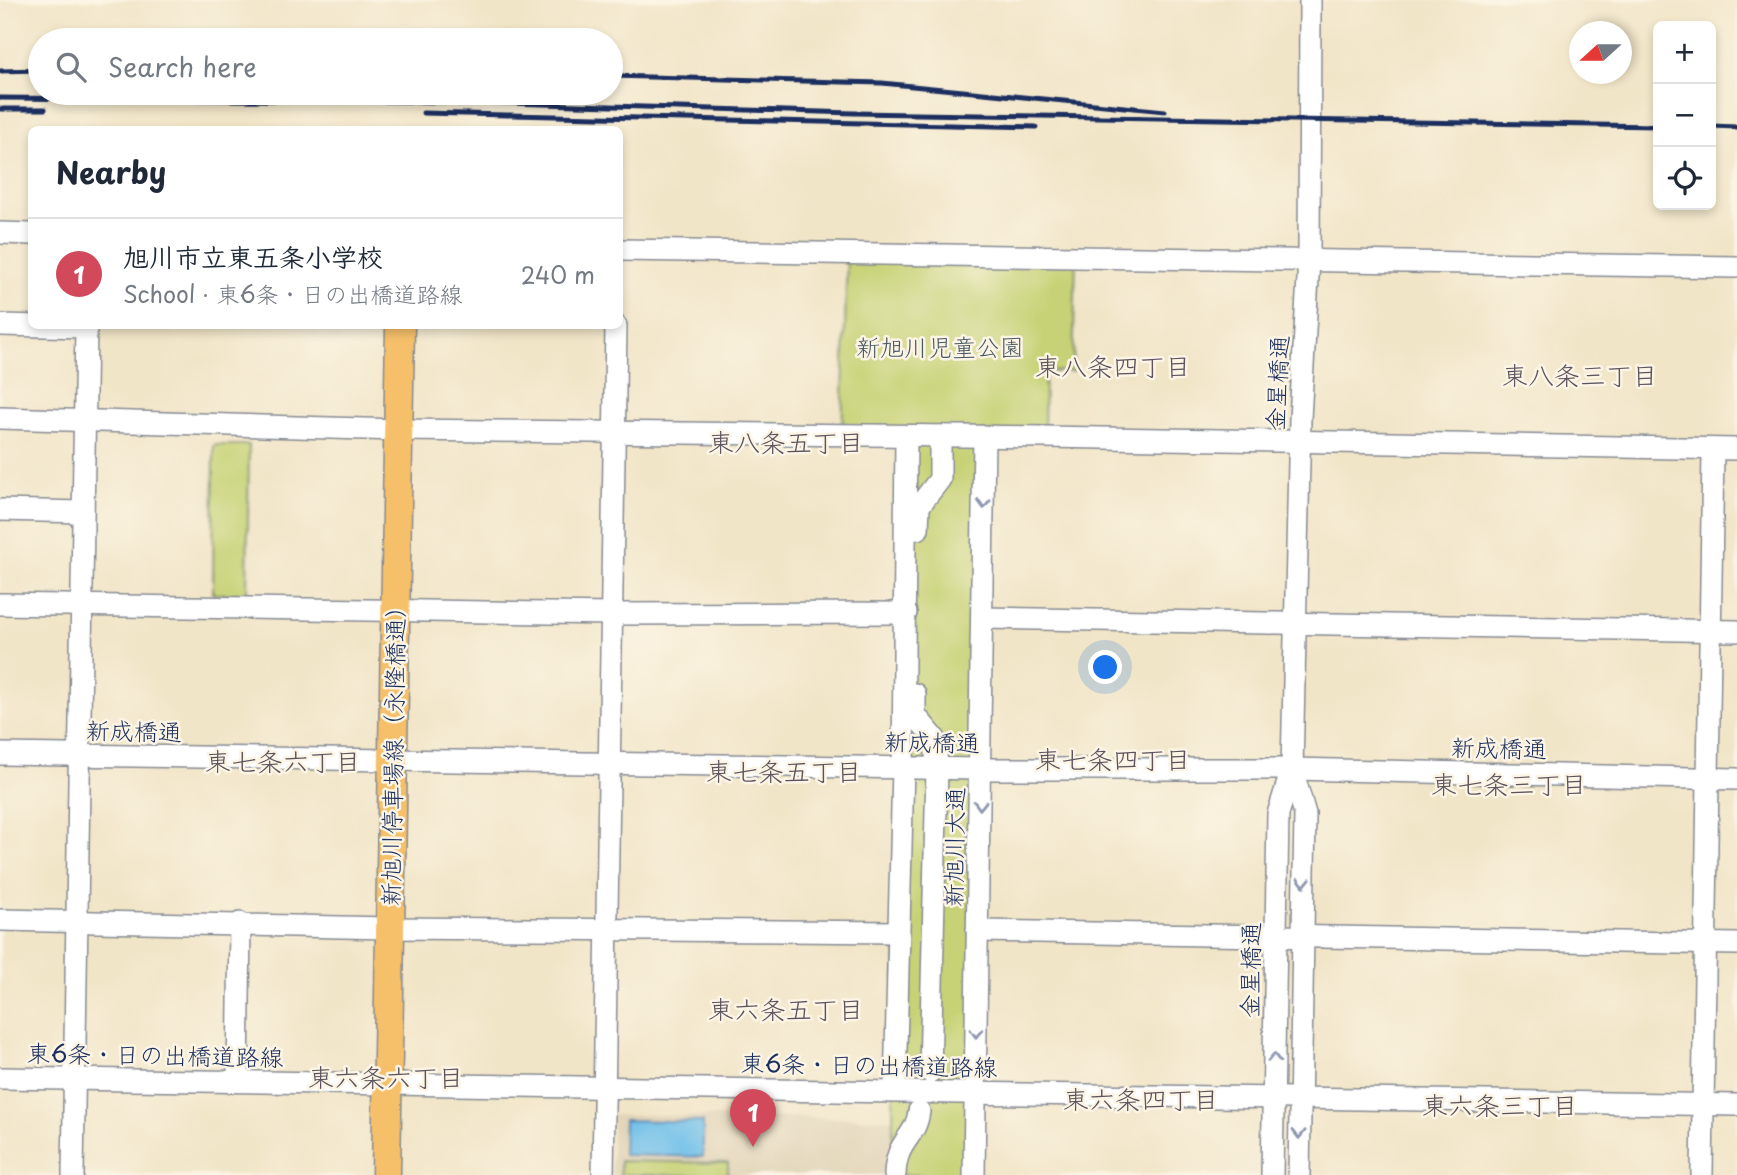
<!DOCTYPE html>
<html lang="en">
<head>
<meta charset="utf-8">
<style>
  body { margin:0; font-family:"Playpen Sans","Klee One",sans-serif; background:#f6f6f7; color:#1f2937 }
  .controls { position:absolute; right:21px; top:21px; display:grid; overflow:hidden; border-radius:10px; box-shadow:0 4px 10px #0003 }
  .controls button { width:63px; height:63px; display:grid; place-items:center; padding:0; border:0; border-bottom:2px solid #e0e1e3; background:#fff; color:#1f2937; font:35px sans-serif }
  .compass { position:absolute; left:1569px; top:21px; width:63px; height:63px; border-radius:50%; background:#fff; box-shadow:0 4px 10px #0003; rotate:249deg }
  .you { position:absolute; left:1106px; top:668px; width:24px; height:24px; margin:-18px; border:5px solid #fff; border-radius:50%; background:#1a73e8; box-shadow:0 0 0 10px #1a73e833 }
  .badge { display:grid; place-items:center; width:46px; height:46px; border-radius:50%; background:#d1495b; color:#fff; font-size:23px; font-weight:700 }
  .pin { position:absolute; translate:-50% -58px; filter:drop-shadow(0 2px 4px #0008) }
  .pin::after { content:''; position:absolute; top:37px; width:24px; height:21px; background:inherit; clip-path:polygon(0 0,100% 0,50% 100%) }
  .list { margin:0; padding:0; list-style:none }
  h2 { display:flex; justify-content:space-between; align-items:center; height:91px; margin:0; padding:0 28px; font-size:30px }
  h2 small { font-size:23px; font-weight:400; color:#747a83 }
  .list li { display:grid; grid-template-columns:46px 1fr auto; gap:21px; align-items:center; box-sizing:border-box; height:112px; padding:0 28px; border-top:2px solid #e0e1e3 }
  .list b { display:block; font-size:26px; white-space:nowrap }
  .list p { margin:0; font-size:23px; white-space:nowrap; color:#747a83 }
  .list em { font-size:23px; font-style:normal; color:#747a83 }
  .icon { flex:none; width:38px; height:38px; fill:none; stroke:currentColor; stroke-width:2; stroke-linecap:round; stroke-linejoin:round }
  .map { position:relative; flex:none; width:1737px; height:1175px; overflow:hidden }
  .search { position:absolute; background:#fff; box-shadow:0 4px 10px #0003; left:28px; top:28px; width:595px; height:77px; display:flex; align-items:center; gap:18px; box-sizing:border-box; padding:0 24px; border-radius:38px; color:#747a83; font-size:26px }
  .panel { position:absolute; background:#fff; box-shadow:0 4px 10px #0003; left:28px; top:126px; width:595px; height:203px; border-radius:10px }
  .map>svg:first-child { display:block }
  .built { fill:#e0d3b6 }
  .green { fill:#c6d274; stroke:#708069; stroke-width:2 }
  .water { fill:#6ebfea; stroke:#4477a4; stroke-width:2 }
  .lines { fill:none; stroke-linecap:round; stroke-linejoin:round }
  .minor-casing { stroke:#868a92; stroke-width:24 }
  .major-casing { stroke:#868a92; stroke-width:31 }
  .minor { stroke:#fff; stroke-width:21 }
  .major { stroke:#f6c06b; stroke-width:28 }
  .rail { stroke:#1b2f5e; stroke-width:5 }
  .oneway { stroke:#8d97ae }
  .labels { text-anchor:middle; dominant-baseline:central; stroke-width:5; stroke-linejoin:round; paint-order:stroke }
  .park-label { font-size:24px; fill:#465864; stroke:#fcf5e5 }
  .street-label { font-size:24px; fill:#1b2f5e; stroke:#fcf5e5 }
  .neighbourhood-label { font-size:26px; fill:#5c535e; stroke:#fcf5e5 }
</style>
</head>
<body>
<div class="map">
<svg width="1737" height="1175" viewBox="0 0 1737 1175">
  <rect width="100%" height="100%" fill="#fcf5e5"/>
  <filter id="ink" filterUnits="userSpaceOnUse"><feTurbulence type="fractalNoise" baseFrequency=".0143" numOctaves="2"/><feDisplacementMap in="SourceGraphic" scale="14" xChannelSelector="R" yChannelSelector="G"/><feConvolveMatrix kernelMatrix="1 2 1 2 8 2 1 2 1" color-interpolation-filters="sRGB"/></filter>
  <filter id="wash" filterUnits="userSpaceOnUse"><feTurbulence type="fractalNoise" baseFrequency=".00686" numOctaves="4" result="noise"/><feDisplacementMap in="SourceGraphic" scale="28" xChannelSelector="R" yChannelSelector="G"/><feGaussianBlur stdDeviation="1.57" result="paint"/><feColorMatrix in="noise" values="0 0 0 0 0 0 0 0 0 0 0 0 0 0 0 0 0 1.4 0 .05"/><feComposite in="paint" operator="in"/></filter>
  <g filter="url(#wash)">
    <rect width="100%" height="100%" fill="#f1e5c7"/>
    <!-- built -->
    <polygon class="built" points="612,1115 894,1119 892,1175 612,1175"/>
    <!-- green -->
    <g class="green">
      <polygon points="847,254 1076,257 1073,371 1045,372 1044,437 985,436 974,1175 892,1175 906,437 842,435"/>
      <polygon points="214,445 249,445 247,594 213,594"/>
      <polygon points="620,1161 728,1163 728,1175 620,1175"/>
    </g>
    <!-- water -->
    <polygon class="water" points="624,1120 703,1122 703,1157 623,1155"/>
  </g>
  <g filter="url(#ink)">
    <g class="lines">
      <!-- minor casing -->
      <g class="minor-casing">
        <g id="minor">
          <polyline points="0,233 32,234"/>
          <polyline points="620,250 1737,267"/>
          <polyline points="0,325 86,327"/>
          <polyline points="0,418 398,430 1044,437 1737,449"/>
          <polyline points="0,510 82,512"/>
          <polyline points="918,529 919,506 940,479 940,437"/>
          <polyline points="0,604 611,614 906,613"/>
          <polyline points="982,618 1737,631"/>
          <polyline points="915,694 915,715 935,739 937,767 930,1072"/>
          <polyline points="0,754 981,769 1292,769 1737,779"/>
          <polyline points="1292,769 1305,814 1299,1175"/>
          <polyline points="0,920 389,928 898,932"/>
          <polyline points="977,931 1737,944"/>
          <polyline points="0,1078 1737,1105"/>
          <polyline points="238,1081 240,923"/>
          <polyline points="895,1090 903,767 906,436"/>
          <polyline points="73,1175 86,326"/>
          <polyline points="603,1175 616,326"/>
          <path d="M895 1175C896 1139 916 1139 919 1111"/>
          <polyline points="974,1175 984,436"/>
          <polyline points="1272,1175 1278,814 1292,769 1300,419 1309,260 1310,0"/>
          <polyline points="1702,1175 1713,449"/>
        </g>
      </g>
      <!-- major casing -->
      <g class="major-casing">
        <polyline id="major" points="386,1175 400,326"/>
      </g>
      <!-- minor -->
      <use href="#minor" class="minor"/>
      <!-- major -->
      <use href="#major" class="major"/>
      <!-- rail -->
      <g class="rail">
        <polyline points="0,71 40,70"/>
        <polyline points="611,76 882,83 1165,111"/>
        <polyline points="0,98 472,102 854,113 1658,126"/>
        <polyline points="0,109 45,109"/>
        <polyline points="423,113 1036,127"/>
        <polyline points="1711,126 1737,127"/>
      </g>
    </g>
    <!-- one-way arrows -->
    <defs><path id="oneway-chevron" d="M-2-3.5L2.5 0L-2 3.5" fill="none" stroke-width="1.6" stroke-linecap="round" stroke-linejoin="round" transform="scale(1.75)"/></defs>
    <g class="oneway">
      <use href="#oneway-chevron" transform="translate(984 504) rotate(91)"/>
      <use href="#oneway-chevron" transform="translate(980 805) rotate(91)"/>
      <use href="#oneway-chevron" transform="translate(1304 882) rotate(91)"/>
      <use href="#oneway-chevron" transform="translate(976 1033) rotate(91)"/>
      <use href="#oneway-chevron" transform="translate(1274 1058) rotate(-89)"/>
      <use href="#oneway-chevron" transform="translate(1299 1134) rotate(91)"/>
    </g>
  </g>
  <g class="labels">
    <!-- park labels -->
    <g class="park-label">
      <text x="940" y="346">新旭川児童公園</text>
    </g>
    <!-- street labels -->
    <g class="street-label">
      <text transform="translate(1276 383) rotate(-87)">金星橋通</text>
      <text transform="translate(134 730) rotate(1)">新成橋通</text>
      <text transform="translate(932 741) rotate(1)">新成橋通</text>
      <text transform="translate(1499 747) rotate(1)">新成橋通</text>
      <text transform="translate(392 750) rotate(-89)">新旭川停車場線（永隆橋通）</text>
      <text transform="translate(953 847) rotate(-89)">新旭川大通</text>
      <text transform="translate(1249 970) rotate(-89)">金星橋通</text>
      <text transform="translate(155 1054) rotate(1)">東6条・日の出橋道路線</text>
      <text transform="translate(869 1064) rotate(1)">東6条・日の出橋道路線</text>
    </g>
    <!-- neighbourhood labels -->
    <g class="neighbourhood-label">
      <text x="1113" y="365">東八条四丁目</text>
      <text x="1580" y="374">東八条三丁目</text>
      <text x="786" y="441">東八条五丁目</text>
      <text x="1113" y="758">東七条四丁目</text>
      <text x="283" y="760">東七条六丁目</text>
      <text x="784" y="770">東七条五丁目</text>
      <text x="1509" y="783">東七条三丁目</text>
      <text x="786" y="1008">東六条五丁目</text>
      <text x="386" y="1076">東六条六丁目</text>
      <text x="1141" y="1098">東六条四丁目</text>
      <text x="1500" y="1104">東六条三丁目</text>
    </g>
  </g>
</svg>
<div class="controls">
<button>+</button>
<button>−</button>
<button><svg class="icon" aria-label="locate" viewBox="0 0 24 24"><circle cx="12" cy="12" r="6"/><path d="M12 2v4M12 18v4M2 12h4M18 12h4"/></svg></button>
</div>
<svg class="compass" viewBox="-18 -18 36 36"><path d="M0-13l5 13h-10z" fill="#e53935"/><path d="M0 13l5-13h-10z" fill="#747a83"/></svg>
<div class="you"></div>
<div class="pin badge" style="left:753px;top:1147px">1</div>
<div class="search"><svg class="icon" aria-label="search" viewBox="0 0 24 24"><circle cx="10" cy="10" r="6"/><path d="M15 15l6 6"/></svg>Search here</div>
<section class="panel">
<h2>Nearby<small></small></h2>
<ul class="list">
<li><span class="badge">1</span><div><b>旭川市立東五条小学校</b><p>School · 東6条・日の出橋道路線</p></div><em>240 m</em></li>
</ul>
</section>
</div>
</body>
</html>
